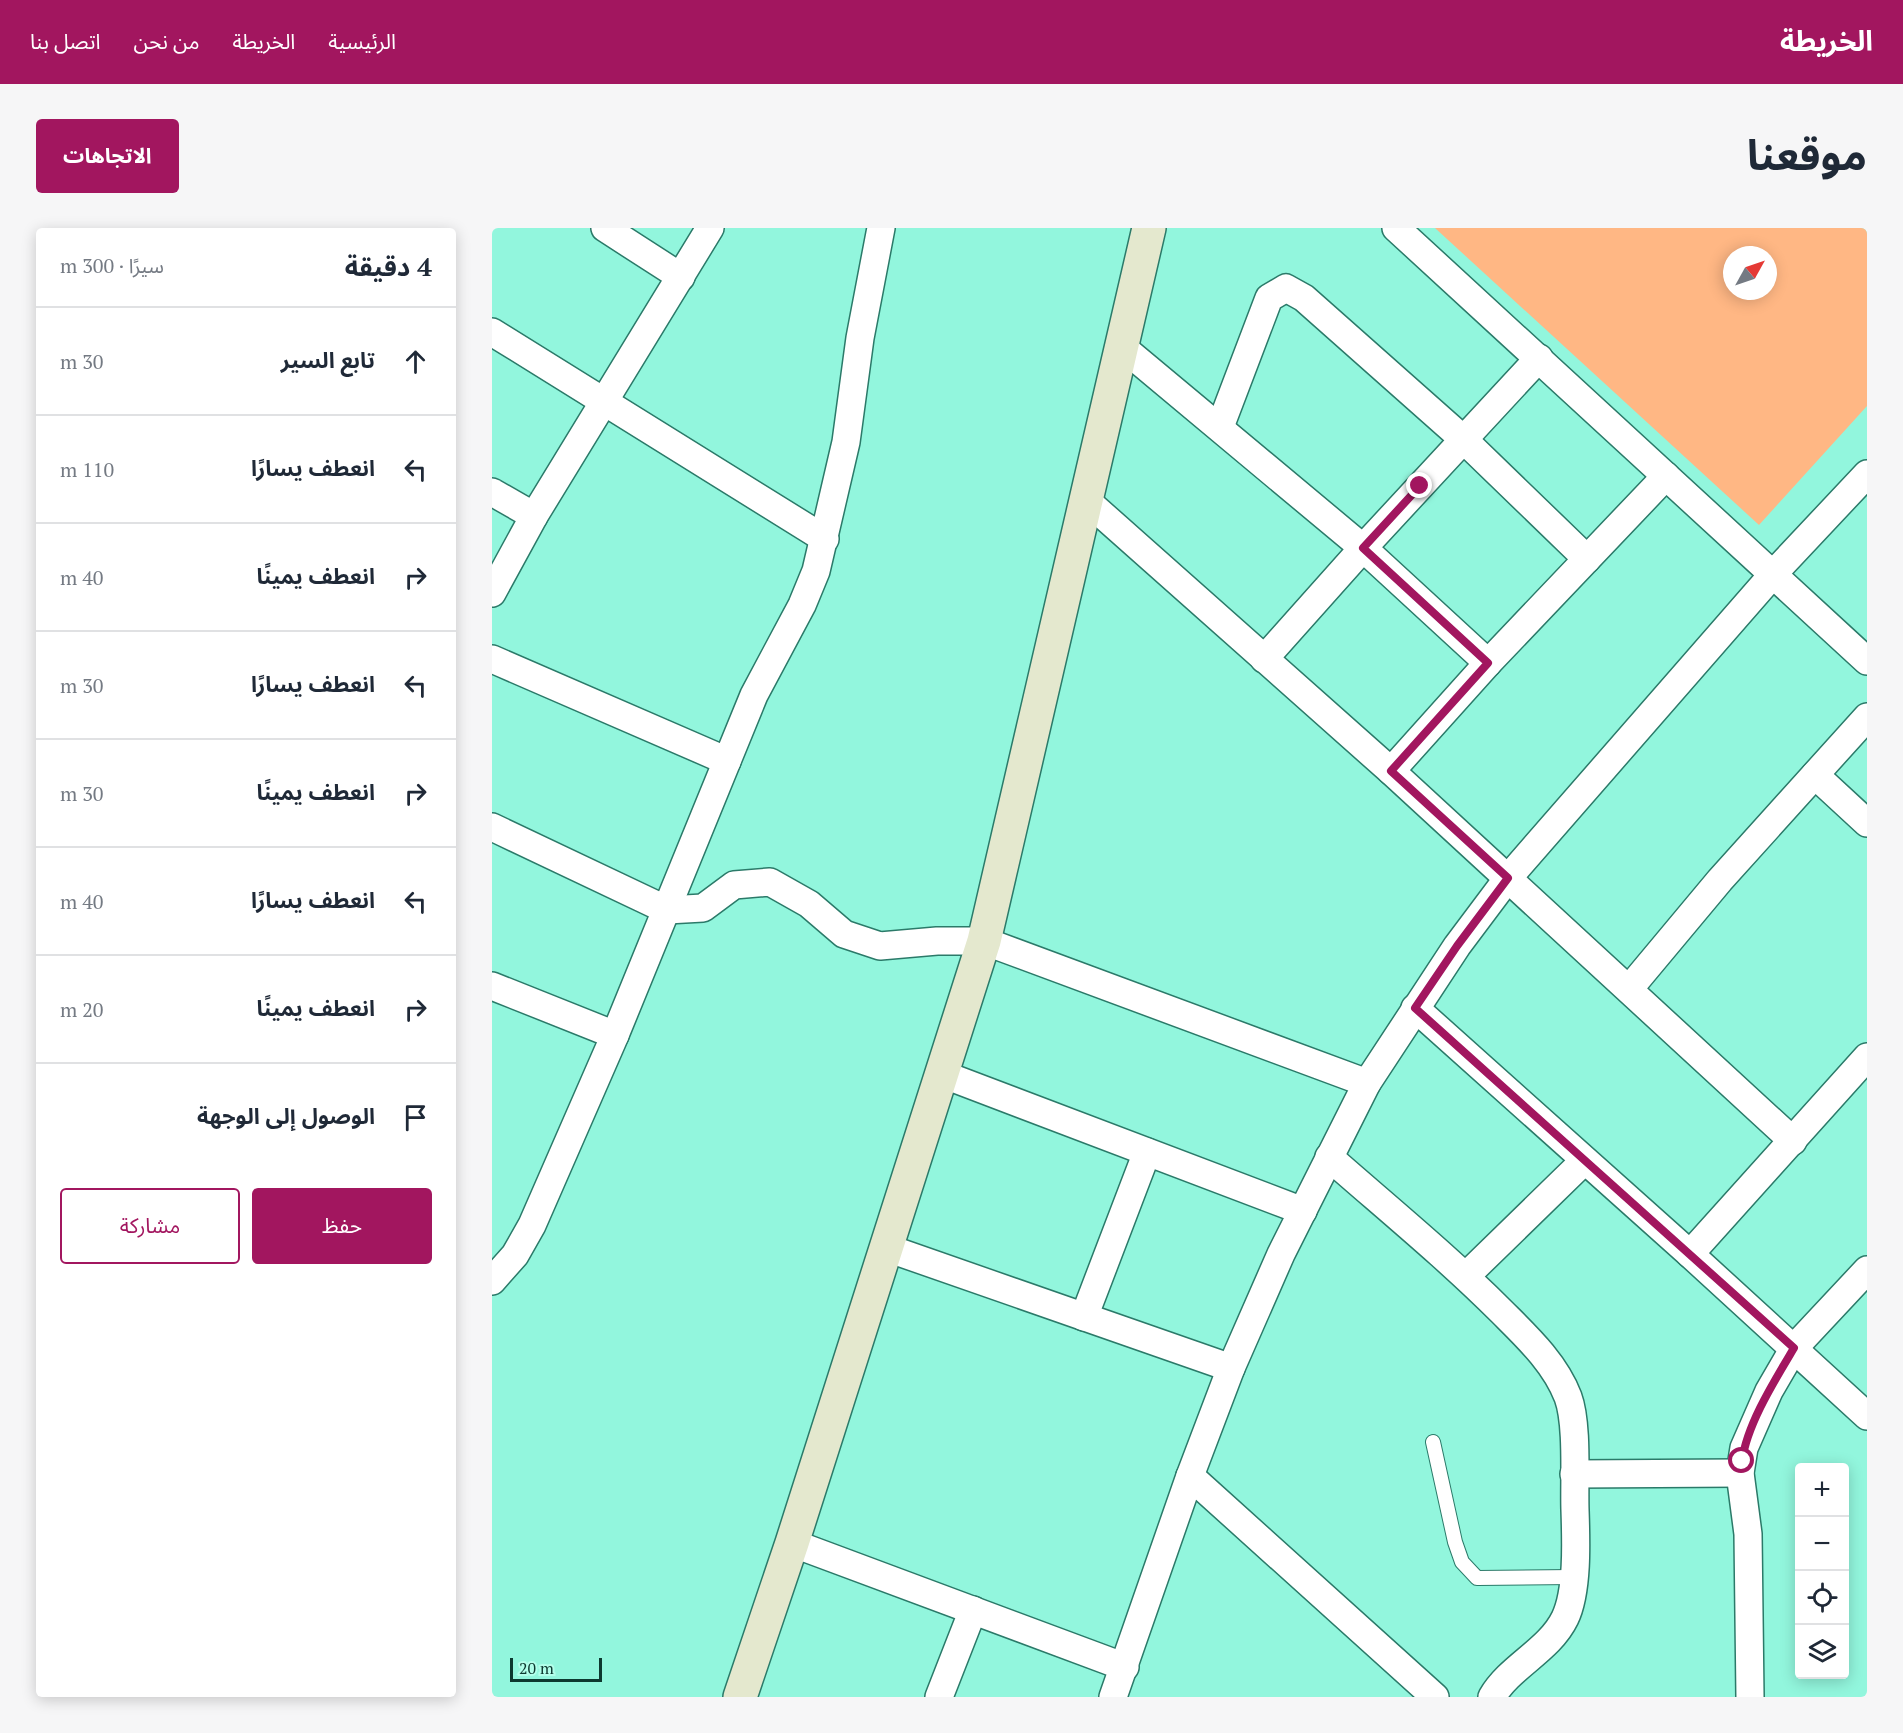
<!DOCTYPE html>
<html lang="ar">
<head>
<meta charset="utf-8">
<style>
  body { margin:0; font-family:"PT Serif","Noto Sans Arabic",serif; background:#f6f6f7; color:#1f2937; direction:rtl }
  .controls { position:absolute; right:18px; bottom:18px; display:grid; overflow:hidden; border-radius:6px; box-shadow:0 3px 15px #0003 }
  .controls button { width:54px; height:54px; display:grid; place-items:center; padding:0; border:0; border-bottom:2px solid #e0e1e3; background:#fff; color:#1f2937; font:30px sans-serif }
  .compass { position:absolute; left:1231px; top:18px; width:54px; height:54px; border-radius:50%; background:#fff; box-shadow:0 3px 15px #0003; rotate:50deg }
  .scale { position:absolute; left:18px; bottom:15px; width:92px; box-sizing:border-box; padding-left:6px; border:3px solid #0d3930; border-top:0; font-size:16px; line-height:21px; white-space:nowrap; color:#0d3930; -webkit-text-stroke:4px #b2ffea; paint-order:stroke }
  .stop { position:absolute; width:18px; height:18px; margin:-14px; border:4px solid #a2165f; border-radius:50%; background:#fff }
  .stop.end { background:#a2165f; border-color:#fff; box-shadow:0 2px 6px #0008 }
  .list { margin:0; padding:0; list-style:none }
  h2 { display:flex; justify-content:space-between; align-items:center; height:78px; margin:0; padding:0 24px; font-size:26px }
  h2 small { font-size:20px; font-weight:400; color:#747a83 }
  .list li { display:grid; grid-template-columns:39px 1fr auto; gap:18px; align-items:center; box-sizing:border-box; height:108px; padding:0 24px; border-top:2px solid #e0e1e3 }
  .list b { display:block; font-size:22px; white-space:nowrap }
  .list em { font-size:20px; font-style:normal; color:#747a83 }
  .actions { display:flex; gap:12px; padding:18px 24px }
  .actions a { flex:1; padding:14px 0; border:2px solid #a2165f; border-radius:6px; text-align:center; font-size:21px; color:#a2165f }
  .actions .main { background:#a2165f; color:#fff }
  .icon { flex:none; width:33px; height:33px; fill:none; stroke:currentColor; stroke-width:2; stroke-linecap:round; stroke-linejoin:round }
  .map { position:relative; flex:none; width:1375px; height:1469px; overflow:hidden; direction:ltr; border-radius:6px }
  header { display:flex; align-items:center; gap:36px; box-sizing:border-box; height:84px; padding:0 30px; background:#a2165f; color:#fff }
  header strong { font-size:28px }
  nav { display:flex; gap:33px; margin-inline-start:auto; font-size:21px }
  .intro { display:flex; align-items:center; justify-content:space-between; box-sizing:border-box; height:144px; padding:0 36px }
  h1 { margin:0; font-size:42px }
  .button { padding:15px 27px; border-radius:6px; background:#a2165f; color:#fff; font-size:21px; font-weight:700 }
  main { display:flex; gap:36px; padding:0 36px }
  aside { flex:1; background:#fff; border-radius:6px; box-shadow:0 3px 15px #0003 }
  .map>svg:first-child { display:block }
  .pitch { fill:#ffb784; fill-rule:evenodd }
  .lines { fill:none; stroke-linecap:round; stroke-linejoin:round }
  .service-casing { stroke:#2b7a69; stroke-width:16 }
  .minor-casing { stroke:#2b7a69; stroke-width:30 }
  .secondary-casing { stroke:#2b7a69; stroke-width:36 }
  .service { stroke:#fff; stroke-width:14 }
  .minor { stroke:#fff; stroke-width:27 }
  .secondary { stroke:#e4e8ce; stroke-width:33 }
  .route { stroke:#a2165f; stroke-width:8 }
</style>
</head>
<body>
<header>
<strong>الخريطة</strong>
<nav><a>الرئيسية</a><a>الخريطة</a><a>من نحن</a><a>اتصل بنا</a></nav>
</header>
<div class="intro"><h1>موقعنا</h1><a class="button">الاتجاهات</a></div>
<main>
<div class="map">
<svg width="1375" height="1469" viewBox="0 0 1375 1469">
  <rect width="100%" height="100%" fill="#92f6dd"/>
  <!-- pitch -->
  <path class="pitch" d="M943 0H1375V178L1267 297ZM1240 27H1276V63H1240Z"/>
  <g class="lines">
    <!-- service casing -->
    <g class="service-casing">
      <polyline id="service" points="941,1214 963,1314 970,1334 985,1350 1081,1349"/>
    </g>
    <!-- minor casing -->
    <g class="minor-casing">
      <g id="minor">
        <polyline points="113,0 189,49"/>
        <polyline points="904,0 1375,433"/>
        <polyline points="0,104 333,311"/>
        <polyline points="629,118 871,320 996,435"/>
        <polyline points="728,199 777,70 794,60 812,70 971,211 1095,331"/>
        <polyline points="0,264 42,288"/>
        <polyline points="595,273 899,543 1301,913"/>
        <polyline points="0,365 42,288 218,0"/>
        <polyline points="0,431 235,533"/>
        <polyline points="772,431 871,320 1047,130"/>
        <polyline points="899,543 996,435 1174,248"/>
        <polyline points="1323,547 1375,595"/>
        <polyline points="0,599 175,682 211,680 242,657 278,654 317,676 352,706 388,718 445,713 492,713 875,855"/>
        <polyline points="0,758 123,807"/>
        <polyline points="1137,761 1228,652 1375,489"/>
        <polyline points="923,780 1198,1026 1375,1188"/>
        <polyline points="450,846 811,983"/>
        <path d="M837 929C895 980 955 1029 1010 1084 1035 1109 1063 1135 1076 1169 1086 1196 1082 1252 1083 1282 1084 1312 1086 1363 1073 1390 1057 1423 1018 1438 1000 1469"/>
        <polyline points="395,1020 739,1140"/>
        <polyline points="1198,1026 1375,829"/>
        <polyline points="974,1048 1092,933"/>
        <polyline points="0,1053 23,1027 40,997 123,807 262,467 310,377 324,343 354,214 368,110 389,0"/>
        <polyline points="592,1089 655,924"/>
        <polyline points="1082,1246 1248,1245"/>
        <polyline points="698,1248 943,1469"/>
        <polyline points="300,1315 633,1439"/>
        <polyline points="447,1469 481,1382"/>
        <polyline points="621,1469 698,1248 739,1140 789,1026 875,855 965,718 1016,650 1282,345 1375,246"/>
        <polyline points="1258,1469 1256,1306 1248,1245 1252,1220 1277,1163 1302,1120 1375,1042"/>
      </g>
    </g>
    <!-- secondary casing -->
    <g class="secondary-casing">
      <polyline id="secondary" points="248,1469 300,1315 492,713 657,0"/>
    </g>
    <!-- service -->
    <use href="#service" class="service"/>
    <!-- minor -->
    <use href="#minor" class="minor"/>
    <!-- secondary -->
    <use href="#secondary" class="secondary"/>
  </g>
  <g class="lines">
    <!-- route -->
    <path class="route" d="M928 258 871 320 996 435 899 543 1016 650 965 718 923 780 1302 1120C1283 1152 1255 1196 1250 1233"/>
  </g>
</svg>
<div class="controls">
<button>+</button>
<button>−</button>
<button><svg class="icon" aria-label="locate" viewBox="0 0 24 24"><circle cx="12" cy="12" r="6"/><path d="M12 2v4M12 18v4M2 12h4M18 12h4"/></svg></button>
<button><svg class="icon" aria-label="layers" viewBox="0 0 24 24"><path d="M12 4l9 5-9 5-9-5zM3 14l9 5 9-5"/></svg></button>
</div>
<svg class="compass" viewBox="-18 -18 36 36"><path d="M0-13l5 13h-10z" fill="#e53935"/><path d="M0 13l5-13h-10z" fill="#747a83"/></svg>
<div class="scale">20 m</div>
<div class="stop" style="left:1250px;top:1233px"></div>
<div class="stop end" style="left:928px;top:258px"></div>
</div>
<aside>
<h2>4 دقيقة<small>سيرًا · 300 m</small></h2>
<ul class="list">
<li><svg class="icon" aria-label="ahead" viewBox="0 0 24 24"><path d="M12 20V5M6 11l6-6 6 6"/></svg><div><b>تابع السير</b></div><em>30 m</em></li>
<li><svg class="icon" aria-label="left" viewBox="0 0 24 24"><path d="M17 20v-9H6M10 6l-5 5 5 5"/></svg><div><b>انعطف يسارًا</b></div><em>110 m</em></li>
<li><svg class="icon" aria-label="right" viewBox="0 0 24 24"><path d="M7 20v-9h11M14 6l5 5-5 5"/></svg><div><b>انعطف يمينًا</b></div><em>40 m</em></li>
<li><svg class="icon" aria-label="left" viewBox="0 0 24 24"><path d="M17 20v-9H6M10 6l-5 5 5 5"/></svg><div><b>انعطف يسارًا</b></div><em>30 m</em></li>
<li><svg class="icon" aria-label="right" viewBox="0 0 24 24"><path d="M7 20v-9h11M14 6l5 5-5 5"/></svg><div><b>انعطف يمينًا</b></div><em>30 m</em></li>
<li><svg class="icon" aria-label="left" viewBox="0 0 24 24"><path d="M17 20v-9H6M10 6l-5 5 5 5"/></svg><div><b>انعطف يسارًا</b></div><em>40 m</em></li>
<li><svg class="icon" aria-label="right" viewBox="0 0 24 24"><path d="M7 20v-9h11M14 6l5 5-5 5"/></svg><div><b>انعطف يمينًا</b></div><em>20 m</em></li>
<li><svg class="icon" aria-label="arrive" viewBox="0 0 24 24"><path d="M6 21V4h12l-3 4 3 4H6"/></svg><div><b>الوصول إلى الوجهة</b></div></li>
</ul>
<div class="actions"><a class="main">حفظ</a><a>مشاركة</a></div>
</aside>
</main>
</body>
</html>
